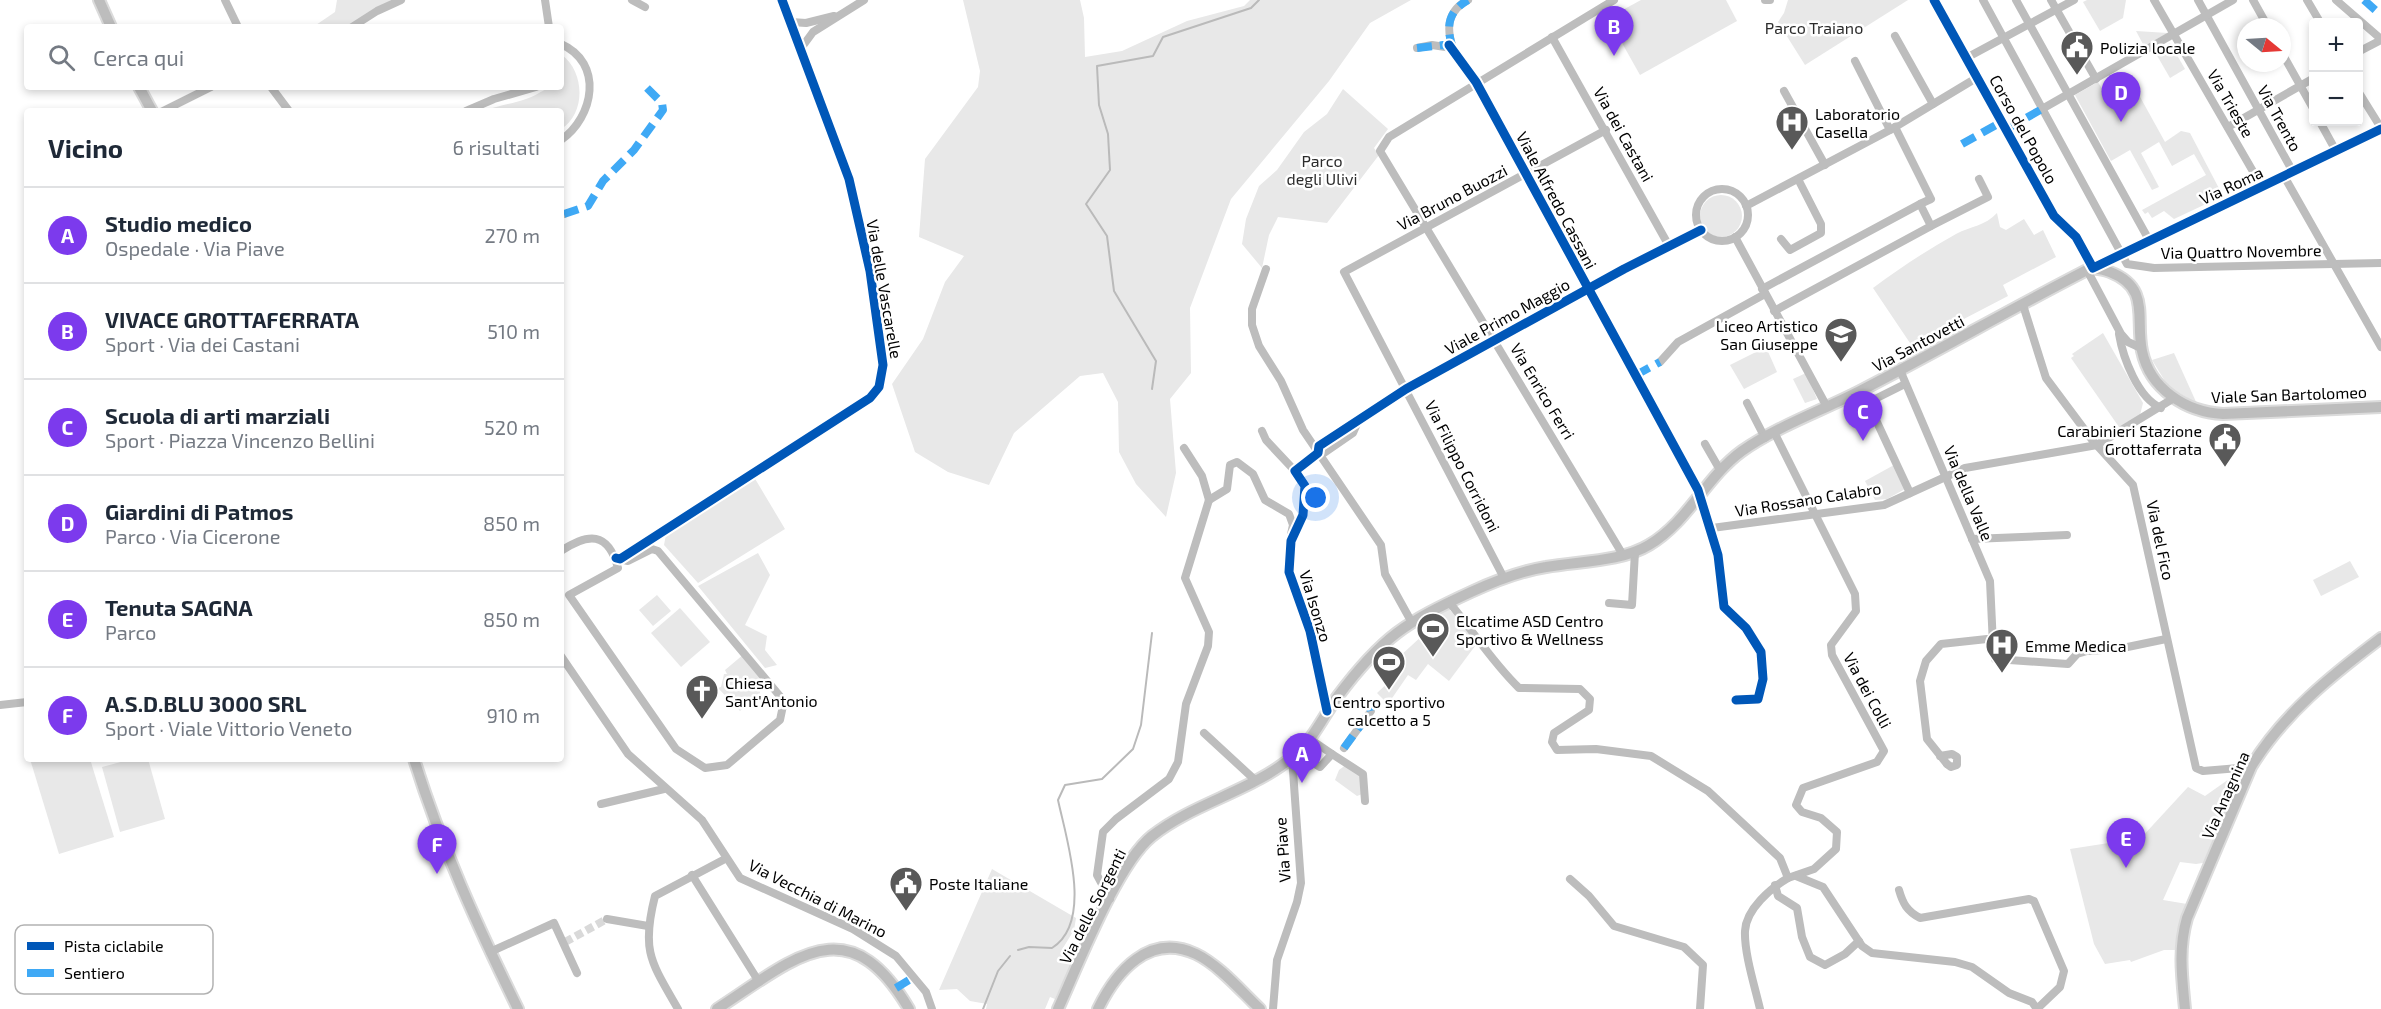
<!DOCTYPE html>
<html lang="it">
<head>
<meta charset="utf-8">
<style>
  body { margin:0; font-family:"Exo 2",sans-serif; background:#f6f6f7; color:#1f2937 }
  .controls { position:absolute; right:18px; top:18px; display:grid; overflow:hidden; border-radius:6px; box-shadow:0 3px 9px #0003 }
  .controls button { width:54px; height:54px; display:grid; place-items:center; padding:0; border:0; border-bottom:2px solid #e0e1e3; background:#fff; color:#1f2937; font:30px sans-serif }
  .compass { position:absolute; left:2237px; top:18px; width:54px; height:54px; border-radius:50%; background:#fff; box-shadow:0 3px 9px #0003; rotate:108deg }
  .you { position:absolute; left:1316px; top:498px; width:21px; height:21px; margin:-15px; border:4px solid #fff; border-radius:50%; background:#1a73e8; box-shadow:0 0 0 9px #1a73e833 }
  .badge { display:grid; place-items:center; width:39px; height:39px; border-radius:50%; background:#7c3aed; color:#fff; font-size:20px; font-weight:700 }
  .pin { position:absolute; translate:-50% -50px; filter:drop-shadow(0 2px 3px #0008) }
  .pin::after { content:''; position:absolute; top:32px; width:21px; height:18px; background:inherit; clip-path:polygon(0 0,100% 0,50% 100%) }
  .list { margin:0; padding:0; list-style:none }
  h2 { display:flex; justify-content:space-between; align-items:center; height:78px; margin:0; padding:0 24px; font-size:26px }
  h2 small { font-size:20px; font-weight:400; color:#747a83 }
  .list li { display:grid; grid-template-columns:39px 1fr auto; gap:18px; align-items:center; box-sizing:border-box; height:96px; padding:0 24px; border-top:2px solid #e0e1e3 }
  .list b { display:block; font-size:22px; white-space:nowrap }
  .list p { margin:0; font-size:20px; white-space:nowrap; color:#747a83 }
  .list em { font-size:20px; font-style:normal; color:#747a83 }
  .icon { flex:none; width:33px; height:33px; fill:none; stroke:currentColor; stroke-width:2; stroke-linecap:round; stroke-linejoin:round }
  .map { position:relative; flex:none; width:2381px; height:1009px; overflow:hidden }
  .search { position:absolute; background:#fff; box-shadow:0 3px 9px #0003; left:24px; top:24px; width:540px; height:66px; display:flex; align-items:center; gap:15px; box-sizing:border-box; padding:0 21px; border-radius:6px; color:#747a83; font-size:22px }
  .panel { position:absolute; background:#fff; box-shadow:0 3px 9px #0003; left:24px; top:108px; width:540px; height:654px; border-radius:6px }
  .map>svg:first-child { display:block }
  .green { fill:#e8e8e8 }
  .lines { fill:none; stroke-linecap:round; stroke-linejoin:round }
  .stream { stroke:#bababa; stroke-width:2 }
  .minor-tunnel { stroke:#d9d9d9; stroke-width:8; stroke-dasharray:8 4; stroke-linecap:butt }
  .major-casing { stroke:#dbdbdb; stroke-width:14 }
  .minor { stroke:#bdbdbd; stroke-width:8 }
  .major { stroke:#bdbdbd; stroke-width:10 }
  .quiet { stroke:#3fa9f5; stroke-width:8; stroke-dasharray:15 8; stroke-linecap:butt }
  .cycleway-casing { stroke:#fff; stroke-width:13 }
  .cycleway { stroke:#0057b8; stroke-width:9 }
  .labels { text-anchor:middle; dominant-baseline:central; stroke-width:5; stroke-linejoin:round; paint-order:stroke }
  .park-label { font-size:16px; fill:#2c2c2c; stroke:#fff }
  .poi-label { font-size:16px; fill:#000; stroke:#fff; text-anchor:start }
  .street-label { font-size:16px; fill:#000; stroke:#fff }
  .key { fill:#fff; stroke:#b2b2b2; stroke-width:1.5 }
  .key-label { font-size:16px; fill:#000 }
</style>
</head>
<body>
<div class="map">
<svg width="2381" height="1009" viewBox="0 0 2381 1009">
  <rect width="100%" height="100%" fill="#fff"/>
  <!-- green -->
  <g class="green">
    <polygon points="337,0 394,0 348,27 313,27 335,12"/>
    <polygon points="963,0 1080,0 1084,18 1085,57 1122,51 1187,21 1244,6 1250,0 1411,0 1370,23 1329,81 1231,199 1190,308 1191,373 1170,399 1176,473 1166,517 1136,484 1119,452 1118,402 1103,373 1080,376 1014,433 989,485 948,472 915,452 892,384 923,339 945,282 964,256 919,237 925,159 978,87 980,71"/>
    <polygon points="1641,0 1726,0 1737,21 1640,75 1608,18"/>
    <polygon points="1788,0 1908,0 1805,65 1778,22 1784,13"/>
    <polygon points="2087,0 2126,0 2123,18 2100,31 2083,2"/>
    <polygon points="2136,31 2168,33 2144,46"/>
    <polygon points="2170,43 2185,69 2170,78 2155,52"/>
    <path d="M562 55C585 72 586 114 561 129V111H484C498 105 512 104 526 99 542 94 542 87 561 87Z"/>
    <polygon points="2098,82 2114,109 2139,95 2165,142 2181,131 2190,133 2223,196 2174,219 2164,211 2152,218 2148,212 2145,214 2142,210 2206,175 2194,154 2172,166 2159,142 2141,153 2159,187 2152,190 2130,150 2111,161 2075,95"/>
    <polygon points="1343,89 1388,129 1374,148 1379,155 1327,223 1278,217 1269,235 1262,268 1242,244 1246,219 1259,186 1277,170 1304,132 1327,114"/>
    <circle cx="1721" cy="216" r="21"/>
    <path d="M1997 213 2000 227 2006 230 2024 219 2034 235 2043 230 2056 257 2003 285 2008 296 1912 346 1873 288C1900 268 1927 250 1956 234 1971 226 1985 226 1997 213Z"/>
    <polygon points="2103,333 2143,403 2140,415 2119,427 2071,358 2074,356 2072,354"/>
    <polygon points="1766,347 1777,372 1744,389 1730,365"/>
    <polygon points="2174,353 2197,404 2168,386 2152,360"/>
    <polygon points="1806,373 1817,399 1805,403 1793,379"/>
    <polygon points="1894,465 1905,489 1887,499 1875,500 1865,481"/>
    <polygon points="754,477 785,529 698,583 664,545 667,529"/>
    <polygon points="758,553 770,575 745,625 767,636 765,650 777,665 765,668 698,586"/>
    <polygon points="2350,561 2359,577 2321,596 2313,580"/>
    <polygon points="657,595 671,611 653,626 639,610"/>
    <polygon points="680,608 710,642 681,667 651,633"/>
    <polygon points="1449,609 1478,642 1449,681 1428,664 1416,680 1408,675 1388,704 1377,693 1392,679 1390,670 1400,659 1399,657 1435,624 1432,617"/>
    <polygon points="744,654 768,682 760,687 760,696 752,699 740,711 718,688 721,687 724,674 727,674 725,670"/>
    <polygon points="30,759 90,759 114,837 59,854"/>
    <polygon points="132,759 148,759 165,819 120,832 102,767"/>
    <polygon points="1347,764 1363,774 1365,793 1357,796 1335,780 1339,770"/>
    <polygon points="2239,772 2241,779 2209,862 2196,864 2180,862 2163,900 2187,904 2180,950 2164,950 2131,962 2130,960 2105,964 2094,944 2070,849 2141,838 2188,787 2205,796"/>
    <polygon points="992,869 1076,918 1074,930 1063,948 1074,958 1055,999 1050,997 1045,1009 986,1009 987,1004 970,1001 957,989 939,990"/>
  </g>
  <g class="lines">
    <!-- stream -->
    <g class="stream">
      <polyline points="1152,389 1156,361 1114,291 1107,236 1086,204 1110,170 1108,134 1099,105 1097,66 1153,56 1163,37 1251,8 1259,0"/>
      <path d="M1018 950 1029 947 1052 948C1094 922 1066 838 1058 800L1065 785 1102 779 1133 749 1141 725 1152 633"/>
      <polyline points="983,1009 998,971 1010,956"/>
    </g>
    <!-- minor-tunnel -->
    <polyline class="minor-tunnel" points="565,942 607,919"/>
    <!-- major casing -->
    <g class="major-casing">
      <g id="major">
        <polyline points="99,0 111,27"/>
        <polyline points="139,87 152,111"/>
        <path d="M414 759C441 846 478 927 518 1009"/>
        <path d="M717 1009C794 959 848 905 909 1009"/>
        <path d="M1058 1009C1078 965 1117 864 1152 836 1195 802 1254 791 1296 754 1314 738 1324 715 1338 696 1382 637 1406 622 1471 592 1495 581 1520 571 1546 567 1579 561 1621 562 1649 545 1688 522 1706 477 1742 451 1778 426 1821 411 1860 391 1936 352 2011 309 2087 270 2095 267 2102 269 2110 272 2151 288 2135 318 2142 351 2150 389 2186 412 2223 414L2381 407"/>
        <path d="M1098 1009C1116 972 1149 932 1196 954 1219 965 1241 991 1260 1009"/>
        <path d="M2185 1009C2182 977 2178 949 2187 918L2251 767C2283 714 2332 675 2381 638"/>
      </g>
    </g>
    <!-- minor -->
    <g class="minor">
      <polyline points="225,0 238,27"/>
      <polyline points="545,0 549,27"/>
      <polyline points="632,0 645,7"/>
      <polyline points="1614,0 1389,137 1380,151 1623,555"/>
      <polyline points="1765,0 1770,0"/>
      <polyline points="1934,0 2054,216 2076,237 2093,268 2381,129"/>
      <polyline points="1983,0 2127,264 2154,268 2381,263"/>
      <polyline points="2016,0 2149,240"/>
      <polyline points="2051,0 2096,79"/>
      <polyline points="2154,0 2262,187"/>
      <polyline points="2198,0 2293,172"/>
      <polyline points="2253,0 2268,27"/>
      <polyline points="2307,0 2320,22"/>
      <polyline points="2336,0 2381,39"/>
      <polyline points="791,22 806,23 834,16"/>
      <polyline points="352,27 377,11 401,0"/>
      <polyline points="1895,36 1933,104"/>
      <polyline points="1552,37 1669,246"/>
      <path d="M561 44C604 63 594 117 561 140"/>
      <polyline points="1449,45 1476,82 1698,490 1718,555 1724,607 1746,628 1761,652 1763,679 1758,699 1736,700"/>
      <polyline points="802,47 813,32 864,0"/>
      <polyline points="1417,48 1432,45 1452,48"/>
      <path d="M1453 48C1446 28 1447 11 1468 0"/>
      <polyline points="2358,52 2381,40"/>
      <polyline points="2282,53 2314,110"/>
      <polyline points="1968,57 2074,0"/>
      <polyline points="1855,61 1890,130"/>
      <polyline points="271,87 289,111"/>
      <polyline points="1784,91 1825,165"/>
      <polyline points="2358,91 2381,128"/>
      <polyline points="2042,109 2233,0"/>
      <polyline points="163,111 211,87"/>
      <polyline points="466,111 494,99 536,87"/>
      <polyline points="2320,122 2336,151"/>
      <polyline points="2228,127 2314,78"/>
      <polyline points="2284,176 2381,347"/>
      <circle cx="1722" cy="215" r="26"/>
      <polyline points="1746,206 1890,130 1978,77"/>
      <polyline points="561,215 564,214"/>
      <polyline points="1931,226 1988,197 1979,179"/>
      <polyline points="1735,237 1827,407"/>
      <polyline points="1781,239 1790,250 1821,233 1821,224 1798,179"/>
      <polyline points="1266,269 1252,309 1252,325 1259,346 1281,381 1303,430 1381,545 1385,574 1411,621"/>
      <polyline points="2087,270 2121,334 2128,342 2141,348"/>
      <polyline points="1762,289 1920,204"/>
      <polyline points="2023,305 2046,378 2093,441 2133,485 2196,768 2203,771 2251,767"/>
      <polyline points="1774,311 1931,226 1920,204 1931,199 1895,127"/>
      <path d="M2119 334C2123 358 2138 398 2161 408"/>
      <polyline points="1660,362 1678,342 1765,294"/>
      <polyline points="1900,370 1990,581 1993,645"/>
      <polyline points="1862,390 1910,493"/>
      <polyline points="1747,403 1765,438"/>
      <polyline points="1867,403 1905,384"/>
      <polyline points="1262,431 1266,440 1295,471"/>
      <polyline points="1774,432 1855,594 1856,611 1831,645 1832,655 1884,751 1877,762 1803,788 1796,805 1802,812 1821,818 1837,832 1836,849 1814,869 1788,878"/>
      <polyline points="1705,444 1720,470"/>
      <polyline points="1318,453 1324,453 1353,433 1360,417"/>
      <polyline points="1209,500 1227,489 1230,465 1237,462 1253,474 1265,500 1289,514 1293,525 1291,534"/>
      <polyline points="1712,528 1884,505 1965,468 2097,445 2174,398"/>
      <polyline points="1972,539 2067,535"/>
      <path d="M561 551C588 533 608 531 618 568L569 595 676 749 705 768 727 765 780 720 784 701 658 551 652 549 628 561 620 559"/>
      <polyline points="616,558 620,559 870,398 879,387 883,365 870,271 849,179 782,0"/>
      <polyline points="1504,578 1344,272 1606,130"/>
      <path d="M1449 602C1473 631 1492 662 1519 688L1580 689 1590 699 1589 710 1554 733 1552 742 1557 750 1596 749 1651 756 1708 791 1780 858 1788 878C1771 888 1746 909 1745 931 1744 953 1755 987 1760 1009"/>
      <polyline points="1609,603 1632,605 1635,552"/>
      <polyline points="561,656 628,754 702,820 740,878 853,929 896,956 926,992 932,1009"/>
      <polyline points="0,705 27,702"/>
      <polyline points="1327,711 1310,631 1289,572 1291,541 1303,515 1305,486 1295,471 1318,453 1319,446 1406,389 1624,269 1701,230"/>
      <polyline points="1204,733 1255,780"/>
      <polyline points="1344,748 1371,711 1369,702"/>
      <polyline points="1297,753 1320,767 1332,754 1310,739"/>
      <polyline points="1332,754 1363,774 1365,801"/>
      <polyline points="1940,756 1952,754 1957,757 1957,765 1951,767 1947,764"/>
      <polyline points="1947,764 1927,739 1920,681 1926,661 1941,644 1987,639 1993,645 1995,659 2068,664 2077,654 2087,651 2118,649 2166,639"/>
      <polyline points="601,804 664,789"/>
      <polyline points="692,875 759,982"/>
      <path d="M1796 876 1823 887 1862 946 1872 953 1955 962 1972 967 2009 993 2032 1002 2037 1009 2060 987 2064 971 2034 901 2029 899 1920 918C1907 911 1903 904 1899 890"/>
      <polyline points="1570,879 1589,896 1614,926 1684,947 1703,965 1700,1009"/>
      <polyline points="1775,885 1778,896 1797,908 1802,937 1810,957 1825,965 1845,954 1859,941"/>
      <polyline points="1110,899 1097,875 1103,832 1116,819 1169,779 1178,762 1186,704 1208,646 1209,632 1185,578 1209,500 1202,476 1184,448"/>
      <polyline points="607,919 648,926"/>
      <polyline points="490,952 554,923 577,973"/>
      <path d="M678 1009C651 962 641 951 655 896L725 859"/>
      <polyline points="1273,1009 1277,960 1297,902 1301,883 1292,757"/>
    </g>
    <!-- major -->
    <use href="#major" class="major"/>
    <!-- quiet -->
    <g class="quiet">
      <polyline points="2364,0 2381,15"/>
      <polyline points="1417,48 1443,45 1453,49"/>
      <path d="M1453 49C1446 28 1447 12 1468 0"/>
      <polyline points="2007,129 2042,109"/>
      <polyline points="1962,144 2003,121"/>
      <polyline points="564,214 588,206 603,181 634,150 663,110 662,103 645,86"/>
      <polyline points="1636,375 1660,362"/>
      <polyline points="1344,748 1371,711 1369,702"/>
      <polyline points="896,988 914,977"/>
    </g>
    <!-- cycleway casing -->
    <g class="cycleway-casing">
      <g id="cycleway">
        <polyline points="1934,0 2054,216 2076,237 2093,268 2381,129"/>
        <polyline points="1449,45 1476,82 1698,490 1718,555 1724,607 1746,628 1761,652 1763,679 1758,699 1736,700"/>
        <polyline points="616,558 620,559 870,398 879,387 883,365 870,271 849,179 782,0"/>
        <polyline points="1327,711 1310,631 1289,572 1291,541 1303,515 1305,486 1295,471 1318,453 1319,446 1406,389 1624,269 1701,230"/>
      </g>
    </g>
    <!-- cycleway -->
    <use href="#cycleway" class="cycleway"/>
  </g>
  <!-- icons -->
  <defs>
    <g id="civic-pin" transform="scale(1.725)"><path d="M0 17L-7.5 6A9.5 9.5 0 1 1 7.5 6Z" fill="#595959" stroke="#fff"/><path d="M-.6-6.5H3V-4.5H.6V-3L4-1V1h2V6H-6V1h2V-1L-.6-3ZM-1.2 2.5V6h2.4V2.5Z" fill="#fff"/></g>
    <g id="hospital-pin" transform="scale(1.725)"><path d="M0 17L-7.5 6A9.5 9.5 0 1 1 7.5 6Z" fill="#595959" stroke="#fff"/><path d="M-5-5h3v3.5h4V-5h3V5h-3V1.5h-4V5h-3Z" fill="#fff"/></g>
    <g id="school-pin" transform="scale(1.725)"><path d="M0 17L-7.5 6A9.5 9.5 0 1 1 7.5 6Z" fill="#595959" stroke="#fff"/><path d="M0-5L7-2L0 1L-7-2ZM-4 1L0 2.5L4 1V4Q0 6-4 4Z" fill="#fff"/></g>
    <g id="stadium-pin" transform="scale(1.725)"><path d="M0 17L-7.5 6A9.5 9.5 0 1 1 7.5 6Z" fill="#595959" stroke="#fff"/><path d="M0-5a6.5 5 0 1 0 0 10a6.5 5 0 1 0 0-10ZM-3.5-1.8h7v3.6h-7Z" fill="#fff"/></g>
    <g id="church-pin" transform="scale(1.725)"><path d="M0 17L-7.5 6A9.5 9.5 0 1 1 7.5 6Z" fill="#595959" stroke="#fff"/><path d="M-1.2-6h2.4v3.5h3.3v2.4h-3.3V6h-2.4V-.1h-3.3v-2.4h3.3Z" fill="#fff"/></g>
  </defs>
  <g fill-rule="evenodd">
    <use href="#civic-pin" x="2077" y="47"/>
    <use href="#hospital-pin" x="1792" y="122"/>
    <use href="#school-pin" x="1841" y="334"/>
    <use href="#civic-pin" x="2225" y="439"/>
    <use href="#stadium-pin" x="1433" y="629"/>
    <use href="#hospital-pin" x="2002" y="645"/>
    <use href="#stadium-pin" x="1389" y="662"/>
    <use href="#church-pin" x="702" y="691"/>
    <use href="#civic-pin" x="906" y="883"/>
  </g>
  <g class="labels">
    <!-- park labels -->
    <g class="park-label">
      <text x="1814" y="27">Parco Traiano</text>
      <text x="1322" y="160">Parco<tspan x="1322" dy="18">degli Ulivi</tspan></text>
    </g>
    <!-- poi labels -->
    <g class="poi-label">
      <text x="2100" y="47">Polizia locale</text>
      <text x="1815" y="113">Laboratorio<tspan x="1815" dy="18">Casella</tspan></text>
      <text x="1818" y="325" text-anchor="end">Liceo Artistico<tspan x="1818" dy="18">San Giuseppe</tspan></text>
      <text x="2202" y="430" text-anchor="end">Carabinieri Stazione<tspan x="2202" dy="18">Grottaferrata</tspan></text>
      <text x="1456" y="620">Elcatime ASD Centro<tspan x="1456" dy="18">Sportivo &amp; Wellness</tspan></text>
      <text x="2025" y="645">Emme Medica</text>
      <text x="725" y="682">Chiesa<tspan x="725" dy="18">Sant'Antonio</tspan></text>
      <text x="1389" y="701" text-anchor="middle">Centro sportivo<tspan x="1389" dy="18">calcetto a 5</tspan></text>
      <text x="929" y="883">Poste Italiane</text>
    </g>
    <!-- street labels -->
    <g class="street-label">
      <text transform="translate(2231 103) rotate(60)">Via Trieste</text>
      <text transform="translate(2280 118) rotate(61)">Via Trento</text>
      <text transform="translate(2024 129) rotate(61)">Corso del Popolo</text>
      <text transform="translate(1624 134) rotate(61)">Via dei Castani</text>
      <text transform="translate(2231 185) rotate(-25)">Via Roma</text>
      <text transform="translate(1452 197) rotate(-28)">Via Bruno Buozzi</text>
      <text transform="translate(1557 200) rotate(62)">Viale Alfredo Cassani</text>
      <text transform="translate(2241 251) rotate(-1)">Via Quattro Novembre</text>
      <text transform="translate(885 289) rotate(80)">Via delle Vascarelle</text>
      <text transform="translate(1507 316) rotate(-29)">Viale Primo Maggio</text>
      <text transform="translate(1918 343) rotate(-28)">Via Santovetti</text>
      <text transform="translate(1543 391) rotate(59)">Via Enrico Ferri</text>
      <text transform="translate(2289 394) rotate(-2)">Viale San Bartolomeo</text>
      <text transform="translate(1463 466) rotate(63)">Via Filippo Corridoni</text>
      <text transform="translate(1969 493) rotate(67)">Via della Valle</text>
      <text transform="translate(1808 499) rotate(-9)">Via Rossano Calabro</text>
      <text transform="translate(2161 540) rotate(78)">Via del Fico</text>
      <text transform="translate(1316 606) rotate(73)">Via Isonzo</text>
      <text transform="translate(1868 690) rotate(62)">Via dei Colli</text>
      <text transform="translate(2225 795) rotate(-66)">Via Anagnina</text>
      <text transform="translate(1282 850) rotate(-94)">Via Piave</text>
      <text transform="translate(818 898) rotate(27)">Via Vecchia di Marino</text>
      <text transform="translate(1092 906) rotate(-63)">Via delle Sorgenti</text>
    </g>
  </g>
  <!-- legend -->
  <rect x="15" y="925" width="198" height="69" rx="9" class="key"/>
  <rect x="27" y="942" width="27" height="8" fill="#0057b8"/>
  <rect x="27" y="969" width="27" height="8" fill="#3fa9f5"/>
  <g class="key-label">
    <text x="64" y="952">Pista ciclabile</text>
    <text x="64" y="979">Sentiero</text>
  </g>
</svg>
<div class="controls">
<button>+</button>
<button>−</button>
</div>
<svg class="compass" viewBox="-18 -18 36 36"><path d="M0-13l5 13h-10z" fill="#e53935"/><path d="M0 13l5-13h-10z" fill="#747a83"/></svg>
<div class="you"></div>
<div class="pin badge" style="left:1302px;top:783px">A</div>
<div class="pin badge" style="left:1614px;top:56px">B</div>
<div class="pin badge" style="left:1863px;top:441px">C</div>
<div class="pin badge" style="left:2121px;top:122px">D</div>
<div class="pin badge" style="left:2126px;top:868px">E</div>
<div class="pin badge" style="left:437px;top:874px">F</div>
<div class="search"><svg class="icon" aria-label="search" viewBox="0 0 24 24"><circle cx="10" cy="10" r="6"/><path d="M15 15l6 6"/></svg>Cerca qui</div>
<section class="panel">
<h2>Vicino<small>6 risultati</small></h2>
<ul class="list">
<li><span class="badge">A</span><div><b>Studio medico</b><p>Ospedale · Via Piave</p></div><em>270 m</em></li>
<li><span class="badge">B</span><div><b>VIVACE GROTTAFERRATA</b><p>Sport · Via dei Castani</p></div><em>510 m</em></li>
<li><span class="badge">C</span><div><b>Scuola di arti marziali</b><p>Sport · Piazza Vincenzo Bellini</p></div><em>520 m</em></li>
<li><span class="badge">D</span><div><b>Giardini di Patmos</b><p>Parco · Via Cicerone</p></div><em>850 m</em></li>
<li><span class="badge">E</span><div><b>Tenuta SAGNA</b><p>Parco</p></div><em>850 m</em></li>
<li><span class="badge">F</span><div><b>A.S.D.BLU 3000 SRL</b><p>Sport · Viale Vittorio Veneto</p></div><em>910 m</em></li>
</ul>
</section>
</div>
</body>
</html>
